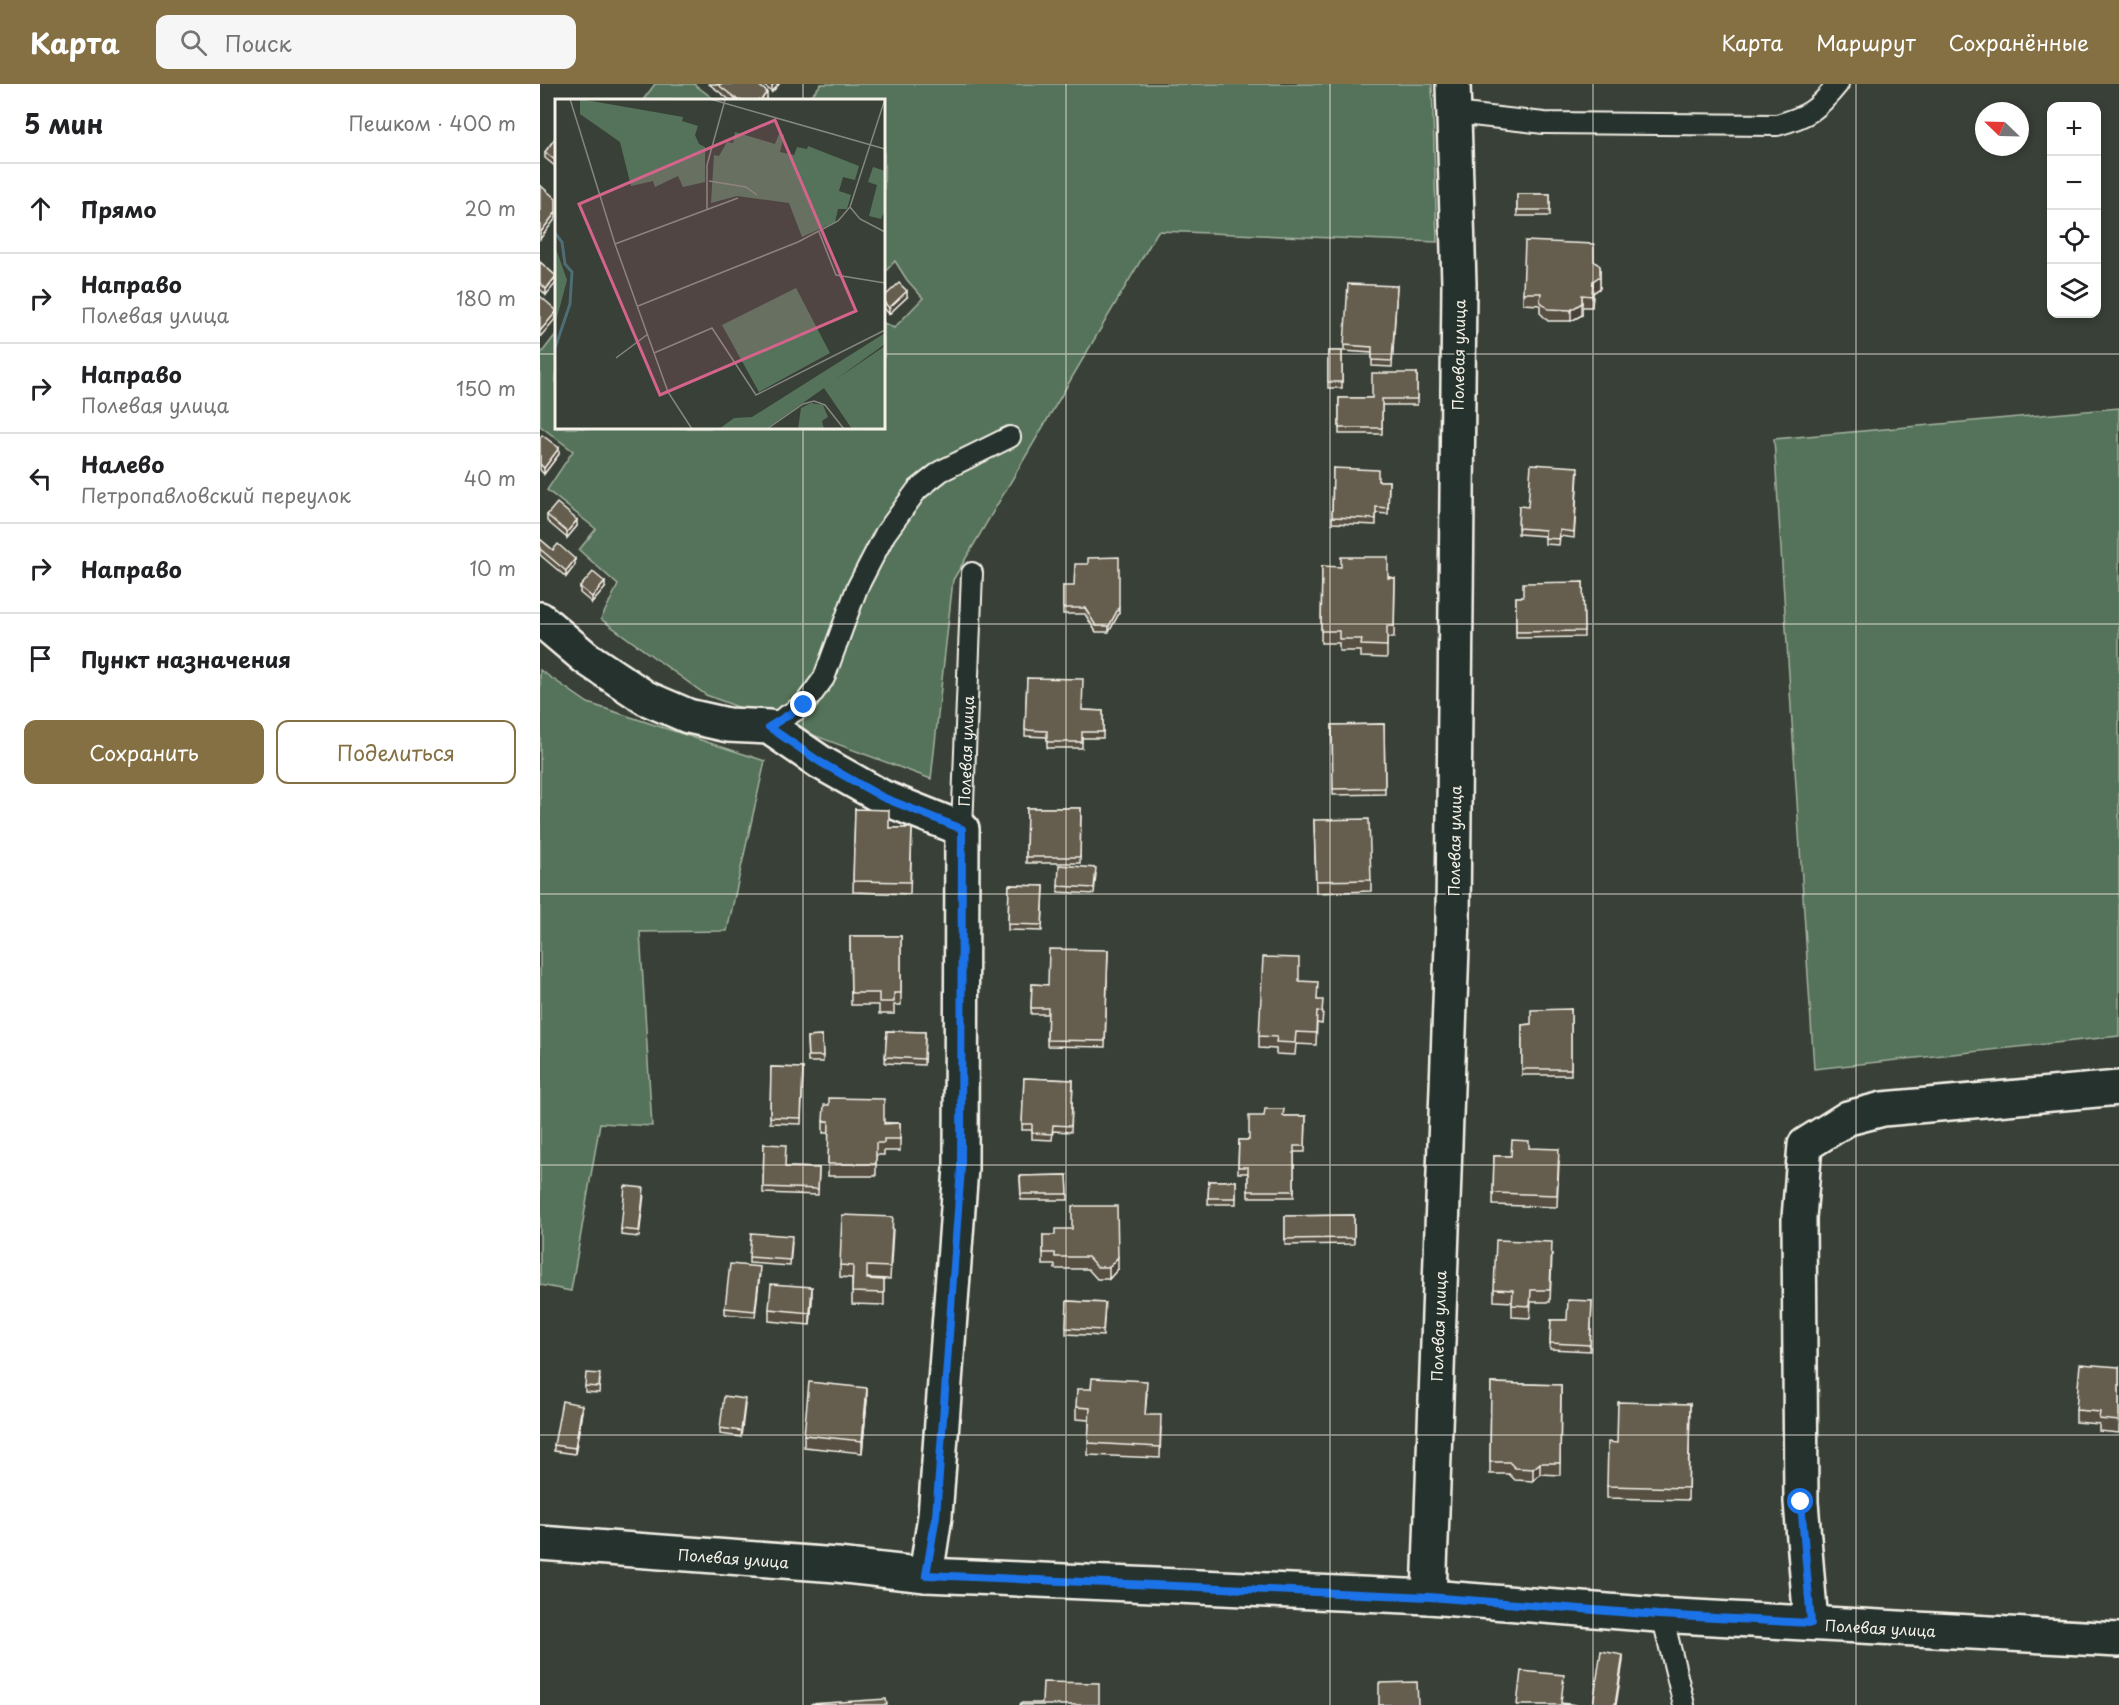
<!DOCTYPE html>
<html lang="ru">
<head>
<meta charset="utf-8">
<style>
  body { margin:0; font-family:"Playpen Sans",sans-serif; background:#f6f6f6; color:#202124 }
  .controls { position:absolute; right:18px; top:18px; display:grid; overflow:hidden; border-radius:12px; box-shadow:0 3px 9px #0003 }
  .controls button { width:54px; height:54px; display:grid; place-items:center; padding:0; border:0; border-bottom:2px solid #e0e0e0; background:#fff; color:#202124; font:30px sans-serif }
  .compass { position:absolute; left:1435px; top:18px; width:54px; height:54px; border-radius:50%; background:#fff; box-shadow:0 3px 9px #0003; rotate:293deg }
  .stop { position:absolute; width:18px; height:18px; margin:-14px; border:4px solid #1a73e8; border-radius:50%; background:#fff }
  .stop.end { background:#1a73e8; border-color:#fff; box-shadow:0 2px 6px #0008 }
  .list { margin:0; padding:0; list-style:none }
  h2 { display:flex; justify-content:space-between; align-items:center; height:78px; margin:0; padding:0 24px; font-size:26px }
  h2 small { font-size:20px; font-weight:400; color:#757577 }
  .list li { display:grid; grid-template-columns:39px 1fr auto; gap:18px; align-items:center; box-sizing:border-box; height:90px; padding:0 24px; border-top:2px solid #e0e0e0 }
  .list b { display:block; font-size:22px; white-space:nowrap }
  .list p { margin:0; font-size:20px; white-space:nowrap; color:#757577 }
  .list em { font-size:20px; font-style:normal; color:#757577 }
  .actions { display:flex; gap:12px; padding:18px 24px }
  .actions a { flex:1; padding:14px 0; border:2px solid #847042; border-radius:12px; text-align:center; font-size:21px; color:#847042 }
  .actions .main { background:#847042; color:#fff }
  .icon { flex:none; width:33px; height:33px; fill:none; stroke:currentColor; stroke-width:2; stroke-linecap:round; stroke-linejoin:round }
  .map { position:relative; flex:none; width:1579px; height:1621px; overflow:hidden }
  header { display:flex; align-items:center; gap:36px; box-sizing:border-box; height:84px; padding:0 30px; background:#847042; color:#fff }
  header strong { font-size:28px }
  nav { display:flex; gap:33px; margin-inline-start:auto; font-size:21px }
  .search { width:420px; height:54px; background:#f6f6f6; display:flex; align-items:center; gap:15px; box-sizing:border-box; padding:0 21px; border-radius:12px; color:#757577; font-size:22px }
  main { display:flex }
  aside { flex:1; background:#fff }
  .map>svg:first-child { display:block }
  .green { fill:#55735a; stroke:#a4b2a1; stroke-width:1.5 }
  .lines { fill:none; stroke-linecap:round; stroke-linejoin:round }
  .lane-casing { stroke:#f4f1e8; stroke-width:24 }
  .street-casing { stroke:#f4f1e8; stroke-width:38 }
  .secondary-casing { stroke:#f4f1e8; stroke-width:38 }
  .lane { stroke:#26332d; stroke-width:20 }
  .street { stroke:#26332d; stroke-width:33 }
  .secondary { stroke:#26332d; stroke-width:33 }
  .wall { fill:#575043; stroke:#f4f1e8; stroke-width:1.5 }
  .shaded-wall { fill:#474137; stroke:#f4f1e8; stroke-width:1.5 }
  .building { fill:#655d4e; stroke:#f4f1e8; stroke-width:1.5 }
  .route { stroke:#1a73e8; stroke-width:8 }
  .grid { fill:none; stroke:#f4f1e8; stroke-width:1.5; stroke-opacity:0.55 }
  .labels { text-anchor:middle; dominant-baseline:central; stroke-width:4.5; stroke-linejoin:round; paint-order:stroke }
  .street-label { font-size:15px; fill:#f4f1e8; stroke:#26332d }
  .inset-river { fill:none; stroke:#4e6d74; stroke-width:3 }
  .inset-road { fill:none; stroke:#84877e; stroke-width:1.5 }
  .view { fill:#d4648c; fill-opacity:0.15; stroke:#d4648c; stroke-width:3 }
  .inset-edge { fill:none; stroke:#f4f1e8; stroke-width:3 }
</style>
</head>
<body>
<header>
<strong>Карта</strong>
<div class="search"><svg class="icon" aria-label="search" viewBox="0 0 24 24"><circle cx="10" cy="10" r="6"/><path d="M15 15l6 6"/></svg>Поиск</div>
<nav><a>Карта</a><a>Маршрут</a><a>Сохранённые</a></nav>
</header>
<main>
<aside>
<h2>5 мин<small>Пешком · 400 m</small></h2>
<ul class="list">
<li><svg class="icon" aria-label="ahead" viewBox="0 0 24 24"><path d="M12 20V5M6 11l6-6 6 6"/></svg><div><b>Прямо</b></div><em>20 m</em></li>
<li><svg class="icon" aria-label="right" viewBox="0 0 24 24"><path d="M7 20v-9h11M14 6l5 5-5 5"/></svg><div><b>Направо</b><p>Полевая улица</p></div><em>180 m</em></li>
<li><svg class="icon" aria-label="right" viewBox="0 0 24 24"><path d="M7 20v-9h11M14 6l5 5-5 5"/></svg><div><b>Направо</b><p>Полевая улица</p></div><em>150 m</em></li>
<li><svg class="icon" aria-label="left" viewBox="0 0 24 24"><path d="M17 20v-9H6M10 6l-5 5 5 5"/></svg><div><b>Налево</b><p>Петропавловский переулок</p></div><em>40 m</em></li>
<li><svg class="icon" aria-label="right" viewBox="0 0 24 24"><path d="M7 20v-9h11M14 6l5 5-5 5"/></svg><div><b>Направо</b></div><em>10 m</em></li>
<li><svg class="icon" aria-label="arrive" viewBox="0 0 24 24"><path d="M6 21V4h12l-3 4 3 4H6"/></svg><div><b>Пункт назначения</b></div></li>
</ul>
<div class="actions"><a class="main">Сохранить</a><a>Поделиться</a></div>
</aside>
<div class="map">
<svg width="1579" height="1621" viewBox="0 0 1579 1621">
  <rect width="100%" height="100%" fill="#394037"/>
  <filter id="ink" filterUnits="userSpaceOnUse"><feTurbulence type="fractalNoise" baseFrequency=".0167" numOctaves="2"/><feDisplacementMap in="SourceGraphic" scale="12" xChannelSelector="R" yChannelSelector="G"/><feConvolveMatrix kernelMatrix="1 2 1 2 8 2 1 2 1" color-interpolation-filters="sRGB"/></filter>
  <g filter="url(#ink)">
    <!-- green -->
    <g class="green">
      <polygon points="115,0 154,0 175,16 103,16"/>
      <polygon points="281,0 892,0 897,158 618,147 413,496 391,695 166,611 61,535 78,501 39,466 56,445 7,406 33,367 0,342 0,271 16,250 16,344 344,344 344,239 354,244 383,214 367,196 355,177 344,189 344,16 268,16"/>
      <polygon points="1579,324 1579,952 1274,985 1234,355"/>
      <polygon points="0,586 48,619 225,677 187,847 100,848 112,1042 60,1039 31,1207 0,1201"/>
    </g>
    <g class="lines">
      <!-- lane casing -->
      <g class="lane-casing">
        <g id="lane">
          <path d="M914 29 1004 39 1237 41C1269 32 1277 26 1298 0"/>
          <polyline points="229,643 264,621 284,594 317,504 345,450 377,406 401,387 470,353"/>
          <path id="s1" d="M422 745 432 489"/>
          <polyline points="1118,1531 1125,1543 1144,1621"/>
        </g>
      </g>
      <!-- street casing -->
      <g class="street-casing">
        <g id="street">
          <path id="s2" d="M913 0 919 200 913 834 889 1513 1118 1531 1579 1556"/>
          <polyline points="0,535 46,574 106,614 148,632 188,641 229,643 280,678 342,713 422,745 421,1084 395,1432 386,1491"/>
          <polyline points="1271,1539 1261,1418 1259,1134 1265,1061 1308,1034 1343,1025 1579,1004"/>
        </g>
      </g>
      <!-- secondary casing -->
      <g class="secondary-casing">
        <g id="secondary">
          <path id="s3" d="M0 1459 297 1481 386 1491 889 1513"/>
        </g>
      </g>
      <!-- lane -->
      <use href="#lane" class="lane"/>
      <!-- street -->
      <use href="#street" class="street"/>
      <!-- secondary -->
      <use href="#secondary" class="secondary"/>
    </g>
    <!-- wall -->
    <g class="wall">
      <polygon points="169,0 217,0 227,14 226,16 190,16"/>
      <polygon points="222,0 239,0 232,8"/>
      <polygon points="16,53 16,83 5,74 5,68"/>
      <rect x="977" y="110" width="33" height="22"/>
      <polygon points="1054,177 1060,194 1060,204 1053,209 1052,223 1042,223 1042,231 1031,237 1008,237 1000,229 1000,221 983,220 983,209"/>
      <polygon points="0,178 16,192 6,211 0,205"/>
      <polygon points="857,202 852,283 832,282 832,269 804,267 804,261"/>
      <polygon points="344,213 367,213 349,230 344,224"/>
      <rect x="788" y="267" width="14" height="37"/>
      <polygon points="877,289 877,321 842,321 842,350 799,350 799,314 832,314"/>
      <polygon points="0,354 19,370 4,390 0,386"/>
      <polygon points="793,384 838,397 849,397 848,430 836,429 836,441 792,439"/>
      <polygon points="1038,389 1034,454 1020,452 1019,461 1005,460 1005,452 978,450 979,422 988,423"/>
      <polygon points="7,431 37,442 27,454 7,437"/>
      <polygon points="0,455 13,466 35,481 26,493 0,471"/>
      <polygon points="782,482 855,494 854,554 847,554 847,574 821,573 821,567 799,567 799,559 781,559"/>
      <polygon points="1043,498 1044,553 976,554 976,513 983,513"/>
      <polygon points="523,502 579,529 569,548 556,548 545,530 523,530"/>
      <polygon points="40,503 65,504 52,519 40,509"/>
      <polygon points="487,594 543,626 563,627 563,654 542,654 542,664 507,664 507,653 485,652"/>
      <polygon points="844,640 845,710 793,711 792,641"/>
      <polygon points="487,724 541,724 540,779 486,779"/>
      <polygon points="315,725 349,744 372,744 370,810 313,808"/>
      <polygon points="774,736 831,796 831,807 776,809"/>
      <polygon points="556,790 554,810 518,808 518,802"/>
      <polygon points="469,801 504,802 502,847 468,846"/>
      <polygon points="310,852 361,852 361,921 354,921 354,930 339,930 339,921 311,921"/>
      <polygon points="568,866 565,963 507,962 508,930 491,930 492,900 508,901"/>
      <polygon points="759,897 778,916 783,928 782,940 777,939 776,961 756,960 755,971 736,970 736,965 719,964 719,952"/>
      <polygon points="1031,925 1031,991 982,991 982,941 991,940"/>
      <polygon points="347,947 385,948 384,981 345,979"/>
      <polygon points="282,952 283,978 268,978 267,953"/>
      <polygon points="231,983 263,984 261,1040 230,1039"/>
      <polygon points="484,994 533,996 531,1048 513,1047 512,1056 492,1055 492,1046 482,1046"/>
      <polygon points="744,1032 766,1032 765,1068 754,1068 754,1113 708,1113 708,1089 698,1089 699,1056 709,1056"/>
      <polygon points="283,1037 360,1039 360,1067 344,1067 344,1071 336,1071 336,1092 288,1092 289,1049 283,1049"/>
      <polygon points="224,1060 245,1083 279,1084 278,1111 223,1109"/>
      <polygon points="989,1064 1019,1077 1017,1123 953,1121 954,1072 971,1072"/>
      <polygon points="527,1091 528,1116 481,1116 480,1092"/>
      <polygon points="669,1097 696,1097 696,1120 668,1120"/>
      <polygon points="104,1110 99,1153 81,1151 81,1145"/>
      <polygon points="814,1131 814,1160 745,1161 745,1132"/>
      <polygon points="353,1145 350,1195 327,1194 344,1196 344,1221 312,1220 312,1194 300,1193 300,1181"/>
      <polygon points="503,1151 578,1185 569,1195 557,1195 548,1185 515,1185 515,1181 503,1181"/>
      <polygon points="252,1158 250,1182 209,1179 209,1173"/>
      <polygon points="1012,1170 1010,1218 991,1218 990,1234 972,1233 972,1218 954,1217 954,1205"/>
      <polygon points="220,1189 215,1233 185,1230 185,1224"/>
      <polygon points="272,1215 270,1241 229,1237 229,1225"/>
      <polygon points="527,1217 565,1219 563,1252 526,1250"/>
      <polygon points="1052,1217 1050,1267 1010,1265 1011,1236 1027,1236"/>
      <polygon points="1579,1283 1579,1349 1559,1347 1559,1340 1536,1338 1536,1326"/>
      <polygon points="60,1296 59,1309 45,1308 45,1302"/>
      <polygon points="951,1299 1021,1301 1020,1391 1000,1390 993,1397 975,1396 969,1390 950,1390"/>
      <polygon points="607,1309 605,1331 621,1343 620,1374 548,1371 549,1336 536,1335 536,1323"/>
      <polygon points="327,1316 322,1369 264,1363 264,1351"/>
      <polygon points="1150,1320 1148,1416 1067,1414 1067,1402"/>
      <polygon points="205,1321 201,1353 180,1350 180,1344"/>
      <polygon points="42,1327 35,1370 14,1367 14,1361"/>
    </g>
    <!-- shaded-wall -->
    <g class="shaded-wall">
      <polygon points="234,0 239,0 232,8 232,2"/>
      <polygon points="227,8 227,14 226,16 221,16"/>
      <polygon points="16,128 16,134 0,155 0,149"/>
      <polygon points="1060,182 1060,204 1053,209 1052,223 1053,197"/>
      <polygon points="16,193 16,199 6,211 6,205"/>
      <polygon points="367,207 367,213 349,230 349,224"/>
      <polygon points="1042,211 1042,231 1031,237 1031,226"/>
      <polygon points="16,228 16,234 0,253 0,247"/>
      <polygon points="19,364 19,370 4,390 4,384"/>
      <polygon points="37,436 37,442 27,454 27,448"/>
      <polygon points="35,475 35,481 26,493 26,487"/>
      <polygon points="65,498 65,504 52,519 52,513"/>
      <polygon points="579,523 579,529 569,548 569,542"/>
      <polygon points="578,1173 578,1185 569,1195 569,1183"/>
      <polygon points="272,1203 272,1215 270,1241 270,1229"/>
      <polygon points="327,1304 327,1316 322,1369 322,1357"/>
      <polygon points="42,1321 42,1327 35,1370 35,1364"/>
      <polygon points="1000,1379 1000,1390 993,1397 993,1385"/>
      <polygon points="1083,1571 1083,1577 1076,1621 1075,1621"/>
    </g>
    <!-- building -->
    <g class="building">
      <polygon points="177,0 217,0 227,8 221,16 198,16"/>
      <polygon points="16,53 16,77 5,68"/>
      <polygon points="0,101 16,115 16,128 0,149"/>
      <rect x="977" y="110" width="33" height="16"/>
      <polygon points="985,157 1054,160 1054,177 1060,182 1060,192 1053,197 1052,212 1042,211 1042,219 1031,226 1008,225 1000,217 1001,209 983,209"/>
      <polygon points="0,178 16,192 6,205 0,199"/>
      <polygon points="359,199 367,207 349,224 344,218 344,213"/>
      <polygon points="808,200 857,202 852,277 832,276 832,263 804,261"/>
      <polygon points="0,212 16,226 16,228 0,247"/>
      <rect x="788" y="267" width="14" height="31"/>
      <polygon points="832,289 877,289 877,315 842,315 842,344 799,344 799,314 832,314"/>
      <polygon points="2,351 19,364 4,384 0,380 0,354"/>
      <polygon points="991,380 1038,383 1034,448 1020,446 1019,455 1005,454 1005,446 978,444 979,422 988,423"/>
      <polygon points="793,384 838,386 838,397 849,397 848,424 836,423 836,435 792,433"/>
      <polygon points="17,419 37,436 27,448 7,431"/>
      <polygon points="0,455 13,466 18,460 35,475 26,487 0,465"/>
      <polygon points="579,473 579,523 569,542 556,542 545,524 523,524 523,502 534,502 535,480 548,480 548,474"/>
      <polygon points="801,473 848,473 848,494 855,494 854,542 847,542 847,562 821,561 822,555 799,555 799,547 781,547 782,482 801,483"/>
      <polygon points="53,488 65,498 52,513 40,503"/>
      <polygon points="1043,498 1044,547 976,548 976,513 983,513 983,499"/>
      <polygon points="487,594 543,595 542,626 563,627 563,648 542,648 542,658 507,658 507,647 485,646"/>
      <polygon points="844,640 845,704 793,705 792,641"/>
      <polygon points="487,724 541,724 540,773 486,773"/>
      <polygon points="315,725 349,726 349,744 372,744 370,798 313,797"/>
      <polygon points="829,735 831,796 776,797 774,736"/>
      <polygon points="519,781 556,784 554,804 518,802"/>
      <polygon points="469,801 504,802 502,841 468,840"/>
      <polygon points="310,852 361,852 361,909 354,909 354,918 339,918 339,909 311,909"/>
      <polygon points="509,865 568,866 565,957 507,956 508,924 491,924 492,900 508,901"/>
      <polygon points="723,873 759,874 759,897 778,898 777,916 783,916 782,928 777,927 776,949 756,948 755,959 736,958 737,953 719,952"/>
      <polygon points="1031,925 1031,985 982,985 982,941 991,940 991,926"/>
      <polygon points="347,947 385,948 384,975 345,973"/>
      <polygon points="282,952 283,972 268,972 267,953"/>
      <polygon points="231,983 263,984 261,1034 230,1033"/>
      <polygon points="484,994 533,996 531,1042 513,1041 512,1050 492,1049 492,1040 482,1040"/>
      <polygon points="289,1014 344,1015 344,1040 360,1039 360,1055 344,1055 344,1059 336,1059 336,1080 288,1080 289,1037 283,1037 284,1021 289,1021"/>
      <polygon points="725,1025 744,1025 743,1032 766,1032 765,1062 754,1062 754,1107 708,1107 708,1083 698,1083 699,1056 709,1056 709,1032 724,1032"/>
      <polygon points="972,1056 989,1057 989,1064 1019,1065 1017,1111 953,1109 954,1072 971,1072"/>
      <polygon points="224,1060 246,1061 245,1083 279,1084 278,1105 223,1103"/>
      <polygon points="527,1091 528,1110 481,1110 480,1092"/>
      <polygon points="669,1097 696,1097 696,1114 668,1114"/>
      <polygon points="85,1102 104,1104 99,1147 81,1145"/>
      <polygon points="532,1122 577,1122 578,1173 569,1183 557,1183 548,1173 515,1173 515,1169 503,1169 503,1151 515,1151 515,1145 532,1145"/>
      <polygon points="302,1131 353,1133 350,1183 327,1182 327,1195 344,1196 344,1209 312,1208 313,1182 300,1181"/>
      <polygon points="814,1131 814,1154 745,1155 745,1132"/>
      <polygon points="211,1149 252,1152 250,1176 209,1173"/>
      <polygon points="956,1156 1012,1158 1010,1206 991,1206 990,1222 972,1221 973,1206 954,1205"/>
      <polygon points="190,1180 220,1183 215,1227 185,1224"/>
      <polygon points="231,1200 272,1203 270,1229 229,1225"/>
      <polygon points="1028,1216 1052,1217 1050,1261 1010,1259 1011,1236 1027,1236"/>
      <polygon points="527,1217 565,1219 563,1246 526,1244"/>
      <polygon points="1540,1280 1579,1283 1579,1337 1559,1335 1560,1328 1536,1326"/>
      <polygon points="46,1289 60,1290 59,1303 45,1302"/>
      <polygon points="552,1294 607,1297 605,1331 621,1331 620,1363 548,1359 550,1324 536,1323 537,1305 551,1305"/>
      <polygon points="269,1298 327,1304 322,1357 264,1351"/>
      <polygon points="951,1299 1021,1301 1020,1379 1000,1379 993,1385 975,1384 969,1378 950,1378"/>
      <polygon points="184,1312 205,1315 201,1347 180,1344"/>
      <polygon points="22,1317 42,1321 35,1364 14,1361"/>
      <polygon points="1078,1318 1150,1320 1148,1404 1067,1402 1068,1358 1077,1359"/>
      <polygon points="1061,1567 1083,1571 1075,1621 1053,1621"/>
      <polygon points="981,1587 1024,1591 1021,1619 1037,1621 977,1621"/>
      <polygon points="503,1598 559,1599 559,1621 480,1621 481,1619 502,1619"/>
      <polygon points="877,1598 878,1621 839,1621 839,1599"/>
      <polygon points="346,1615 347,1621 271,1621 271,1620"/>
    </g>
  </g>
  <g class="lines" filter="url(#ink)">
    <!-- route -->
    <polyline class="route" points="264,621 229,643 280,678 342,713 422,745 421,1084 396,1432 386,1491 889,1513 1118,1531 1271,1539 1261,1418"/>
  </g>
  <!-- grid -->
  <path class="grid" d="M263 0V16M526 0V1621M790 0V1621M1053 0V1621M1316 0V1621M0 270H16M344 270H1579M263 344V1621M0 540H1579M0 810H1579M0 1081H1579M0 1351H1579"/>
  <g class="labels">
    <!-- street labels -->
    <g class="street-label">
      <text transform="translate(918 271) rotate(-89)">Полевая улица</text>
      <text stroke="none"><textPath href="#s1" startOffset="78">Полевая улица</textPath></text>
      <text transform="translate(914 757) rotate(-89)">Полевая улица</text>
      <text transform="translate(898 1242) rotate(-88)">Полевая улица</text>
      <text stroke="none"><textPath href="#s3" startOffset="194">Полевая улица</textPath></text>
      <text stroke="none"><textPath href="#s2" startOffset="1966">Полевая улица</textPath></text>
    </g>
  </g>
  <!-- overview -->
  <g transform="translate(15 15)">
    <rect width="330" height="330" fill="#394037"/>
    <path d="M25 0 128 18 127 22 143 27 140 36 144 45 150 48V83L128 88 123 77 100 88 98 82 76 87 65 43 25 15ZM180 33 220 45 224 35 229 36 225 53 239 56 242 48 252 50 253 47 304 67 300 81 288 78 284 92 296 96 292 110H283L280 123 247 138 234 104 182 97 156 104 159 56 164 57 172 43 178 44ZM318 68 330 72V111L326 120 314 117 322 86 313 83ZM0 147 12 181 0 226ZM241 189 275 254 204 293 167 226ZM330 234V245L280 281 330 247V330H297L269 289 211 330H164L179 319 197 318ZM256 304 268 306 273 318 267 322 269 330H243L246 309Z" fill="#55735a"/>
    <path class="inset-river" d="M0 134 7 143 10 165 17 173 15 205 0 249"/>
    <path class="inset-road" d="M15 0 60 145 113 293 137 330M155 0 330 50M154 82 191 88 202 96M295 108 305 120 330 133M152 111V66L170 1M264 133 281 176 330 184M60 145 183 99M83 207 243 143 283 122 295 108 330 0M99 254 157 229 201 296 330 231M61 259 93 235M212 330 248 305 259 302 270 306 289 330"/>
    <path class="view" d="M220 21 301 212 105 296 24 105Z"/>
    <rect width="330" height="330" class="inset-edge"/>
  </g>
</svg>
<div class="controls">
<button>+</button>
<button>−</button>
<button><svg class="icon" aria-label="locate" viewBox="0 0 24 24"><circle cx="12" cy="12" r="6"/><path d="M12 2v4M12 18v4M2 12h4M18 12h4"/></svg></button>
<button><svg class="icon" aria-label="layers" viewBox="0 0 24 24"><path d="M12 4l9 5-9 5-9-5zM3 14l9 5 9-5"/></svg></button>
</div>
<svg class="compass" viewBox="-18 -18 36 36"><path d="M0-13l5 13h-10z" fill="#e53935"/><path d="M0 13l5-13h-10z" fill="#757577"/></svg>
<div class="stop" style="left:1261px;top:1418px"></div>
<div class="stop end" style="left:264px;top:621px"></div>
</div>
</main>
</body>
</html>
